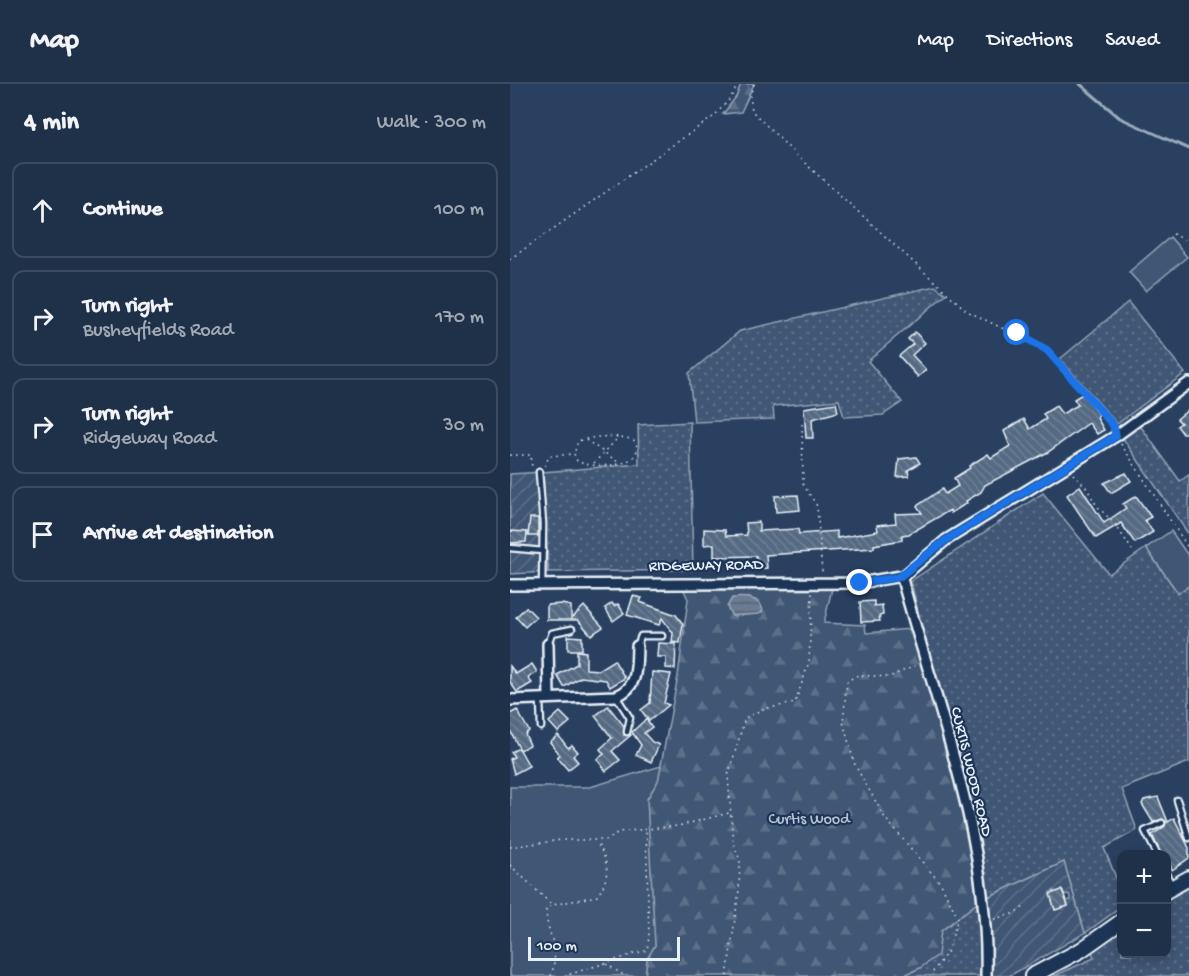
<!DOCTYPE html>
<html lang="en">
<head>
<meta charset="utf-8">
<style>
  body { margin:0; font-family:"Gochi Hand",sans-serif; background:#273850; color:#f1f3f6 }
  .controls { position:absolute; right:18px; bottom:18px; display:grid; overflow:hidden; border-radius:12px; box-shadow:0 3px 9px #0003 }
  .controls button { width:54px; height:54px; display:grid; place-items:center; padding:0; border:0; border-bottom:2px solid #3c4b61; background:#1f3049; color:#f1f3f6; font:30px sans-serif }
  .scale { position:absolute; left:18px; bottom:15px; width:152px; box-sizing:border-box; padding-left:6px; border:3px solid #e8f1f8; border-top:0; font-size:16px; line-height:21px; white-space:nowrap; color:#e8f1f8; -webkit-text-stroke:4px #1d3557; paint-order:stroke }
  .stop { position:absolute; width:18px; height:18px; margin:-14px; border:4px solid #1a73e8; border-radius:50%; background:#fff }
  .stop.end { background:#1a73e8; border-color:#fff; box-shadow:0 2px 6px #0008 }
  .list { margin:0; padding:0; list-style:none }
  h2 { display:flex; justify-content:space-between; align-items:center; height:78px; margin:0; padding:0 24px; font-size:26px }
  h2 small { font-size:20px; font-weight:400; color:#a1a9b4 }
  .list li { display:grid; grid-template-columns:39px 1fr auto; gap:18px; align-items:center; box-sizing:border-box; height:96px; margin:0 12px 12px; padding:0 12px; border:2px solid #3c4b61; border-radius:12px }
  .list b { display:block; font-size:22px; white-space:nowrap }
  .list p { margin:0; font-size:20px; white-space:nowrap; color:#a1a9b4 }
  .list em { font-size:20px; font-style:normal; color:#a1a9b4 }
  .icon { flex:none; width:33px; height:33px; fill:none; stroke:currentColor; stroke-width:2; stroke-linecap:round; stroke-linejoin:round }
  .map { position:relative; flex:none; width:679px; height:892px; overflow:hidden }
  header { display:flex; align-items:center; gap:36px; box-sizing:border-box; height:84px; padding:0 30px; background:#1f3049; border-bottom:2px solid #3c4b61 }
  header strong { font-size:28px }
  nav { display:flex; gap:33px; margin-inline-start:auto; font-size:21px }
  main { display:flex }
  aside { flex:1; background:#1f3049 }
  .map>svg:first-child { display:block }
  .grass { fill:url(#grass-dots); stroke:#94a4b6; stroke-width:1.5 }
  .forest { fill:url(#forest-firs); stroke:#94a4b6; stroke-width:1.5 }
  .park { fill:#415774; stroke:#94a4b6; stroke-width:1.5 }
  .garden { fill:url(#garden-furrows); stroke:#94a4b6; stroke-width:1.5; fill-rule:evenodd }
  .water { fill:url(#water-rules); stroke:#9dabbd; stroke-width:1.5 }
  .lines { fill:none; stroke-linecap:round; stroke-linejoin:round }
  .stream { stroke:#9dabbd; stroke-width:3 }
  .building { fill:url(#building-back-hatch); stroke:#e8f1f8; stroke-width:1.5 }
  .lane-casing { stroke:#e8f1f8; stroke-width:9 }
  .street-casing { stroke:#e8f1f8; stroke-width:14 }
  .primary-casing { stroke:#e8f1f8; stroke-width:18 }
  .path { stroke:#e8f1f8; stroke-width:1.5; stroke-dasharray:1.5 4.5; stroke-linecap:butt }
  .lane { stroke:#1d3557; stroke-width:4.5 }
  .street { stroke:#1d3557; stroke-width:9 }
  .primary { stroke:#1d3557; stroke-width:14 }
  .route { stroke:#1a73e8; stroke-width:8 }
  .labels { text-anchor:middle; dominant-baseline:central; stroke-width:4.5; stroke-linejoin:round; paint-order:stroke }
  .street-label { font-size:16px; fill:#e8f1f8; stroke:#1d3557 }
  .park-label { font-size:16px; fill:#b6c3d0; stroke:#1d3557 }
</style>
</head>
<body>
<header>
<strong>Map</strong>
<nav><a>Map</a><a>Directions</a><a>Saved</a></nav>
</header>
<main>
<aside>
<h2>4 min<small>Walk · 300 m</small></h2>
<ul class="list">
<li><svg class="icon" aria-label="ahead" viewBox="0 0 24 24"><path d="M12 20V5M6 11l6-6 6 6"/></svg><div><b>Continue</b></div><em>100 m</em></li>
<li><svg class="icon" aria-label="right" viewBox="0 0 24 24"><path d="M7 20v-9h11M14 6l5 5-5 5"/></svg><div><b>Turn right</b><p>Busheyfields Road</p></div><em>170 m</em></li>
<li><svg class="icon" aria-label="right" viewBox="0 0 24 24"><path d="M7 20v-9h11M14 6l5 5-5 5"/></svg><div><b>Turn right</b><p>Ridgeway Road</p></div><em>30 m</em></li>
<li><svg class="icon" aria-label="arrive" viewBox="0 0 24 24"><path d="M6 21V4h12l-3 4 3 4H6"/></svg><div><b>Arrive at destination</b></div></li>
</ul>
</aside>
<div class="map">
<svg width="679" height="892" viewBox="0 0 679 892">
  <defs>
    <pattern id="grass-dots" width="8" height="8" patternUnits="userSpaceOnUse" patternTransform="scale(1.5)"><rect width="8" height="8" fill="#415774"/><path d="M2 2h.1M6 6h.1" fill="none" stroke="#5c7089" stroke-width="1.8" stroke-linecap="round"/></pattern>
    <pattern id="forest-firs" width="22" height="20" patternUnits="userSpaceOnUse" patternTransform="scale(1.5)"><rect width="22" height="20" fill="#415774"/><path d="M5 1l3.5 6h-7zM16 11l3.5 6h-7z" fill="#5c7089"/></pattern>
    <pattern id="garden-furrows" width="10" height="10" patternUnits="userSpaceOnUse" patternTransform="scale(1.5)"><rect width="10" height="10" fill="#415774"/><path d="M-1 1l2-2M0 10L10 0M9 11l2-2" fill="none" stroke="#5c7089"/></pattern>
    <pattern id="water-rules" width="6" height="5" patternUnits="userSpaceOnUse" patternTransform="scale(1.5)"><rect width="6" height="5" fill="#6b7c95"/><path d="M0 2.5h6" fill="none" stroke="#5a6573"/></pattern>
    <pattern id="building-back-hatch" width="6" height="6" patternUnits="userSpaceOnUse" patternTransform="scale(1.5)"><rect width="6" height="6" fill="#556a83"/><path d="M-1 5l2 2M0 0l6 6M5-1l2 2" fill="none" stroke="#6d8095"/></pattern>
  </defs>
  <rect width="100%" height="100%" fill="#294061"/>
  <filter id="ink" filterUnits="userSpaceOnUse"><feTurbulence type="fractalNoise" baseFrequency=".0167" numOctaves="2"/><feDisplacementMap in="SourceGraphic" scale="12" xChannelSelector="R" yChannelSelector="G"/><feConvolveMatrix kernelMatrix="1 2 1 2 8 2 1 2 1" color-interpolation-filters="sRGB"/></filter>
  <g filter="url(#ink)">
    <!-- grass -->
    <g class="grass">
      <polygon points="425,202 436,210 358,277 392,318 373,331 334,333 329,316 263,322 264,335 184,338 179,289 230,247"/>
      <polygon points="618,218 675,289 607,340 550,275"/>
      <polygon points="180,338 183,486 38,488 33,388 129,380 128,341"/>
      <polygon points="629,340 670,397 679,391 679,451 612,353"/>
      <polygon points="533,409 599,490 636,464 668,509 679,502 679,678 612,705 627,746 594,764 611,806 611,823 575,849 554,778 473,815 476,892 392,892 410,884 431,847 472,815 401,497"/>
      <polygon points="679,801 679,892 544,892 584,874 581,864 611,843 612,870 656,870 657,814"/>
    </g>
    <!-- forest -->
    <g class="forest">
      <polygon points="231,0 244,0 231,28 213,30 226,13"/>
      <path d="M170 498 323 500 314 539 355 541 356 549 400 545C438 631 455 724 472 815L431 847 428 871 410 884 392 892H135L137 875 145 861 136 781 137 715 148 696 168 592 178 515Z"/>
    </g>
    <!-- park -->
    <g class="park">
      <polygon points="660,153 677,173 636,207 619,188"/>
      <polygon points="661,447 679,473 679,502 668,509 636,464"/>
      <polygon points="151,682 148,697 137,715 145,861 137,875 135,892 0,892 0,703 80,703"/>
    </g>
    <!-- garden -->
    <g class="garden">
      <polygon points="33,388 38,488 0,490 0,459 11,460 12,458 0,447 0,390"/>
      <path d="M554 778 575 849 499 892H482L476 814ZM552 806 554 811 559 810 561 816 557 817 558 822 545 825 540 808 544 807 545 812Z"/>
    </g>
    <!-- water -->
    <path class="water" d="M222 514C234 513 250 512 253 527L249 530 222 532 217 523Z"/>
    <g class="lines">
      <!-- stream -->
      <polyline class="stream" points="570,0 610,34 679,65"/>
    </g>
    <!-- building -->
    <g class="building">
      <polygon points="405,248 415,259 402,271 416,286 408,293 389,272 403,260 398,255"/>
      <polygon points="574,309 589,330 587,334 594,346 587,350 579,339 538,368 475,401 471,408 456,417 457,419 441,429 440,426 399,450 392,451 392,456 364,461 364,464 256,471 257,484 248,485 246,472 204,473 204,460 194,461 194,445 215,446 216,452 237,451 236,439 249,438 249,447 288,445 289,450 327,447 327,454 368,447 367,441 386,439 385,430 412,429 407,422 432,405 435,410 448,402 444,394 460,384 459,382 478,370 481,374 500,362 494,347 514,335 520,345 536,335 533,330 546,322 552,330 568,321 564,315"/>
      <polygon points="326,319 328,328 302,335 303,354 296,354 294,324"/>
      <polygon points="679,325 679,349 677,347 673,350 667,342 671,339 667,335"/>
      <polygon points="406,373 410,379 398,386 399,392 387,393 389,375"/>
      <polygon points="616,389 621,397 601,409 594,399"/>
      <polygon points="570,402 594,439 616,424 613,420 626,412 641,433 635,436 643,448 625,459 611,439 586,454 557,411"/>
      <polygon points="288,411 290,426 266,428 265,412"/>
      <polygon points="20,434 28,434 28,452 18,452"/>
      <polygon points="0,447 17,448 16,458 0,459"/>
      <polygon points="123,512 132,514 130,518 166,531 173,540 170,559 162,558 163,549 152,534 149,541 117,531"/>
      <polygon points="364,517 364,522 372,521 373,531 369,532 370,537 351,538 350,518"/>
      <polygon points="102,519 104,522 108,520 114,529 103,537 95,524"/>
      <polygon points="52,520 61,522 61,535 74,522 93,543 81,551 68,536 37,536 37,521"/>
      <polygon points="16,523 26,533 15,543 6,533"/>
      <polygon points="58,552 72,553 72,566 58,566"/>
      <polygon points="148,559 166,560 165,585 156,584 156,573 147,573"/>
      <polygon points="67,567 76,568 76,585 88,586 104,576 115,594 100,603 96,596 71,593 54,603 47,591 67,580"/>
      <polygon points="22,580 27,588 18,594 22,599 7,608 0,598 0,582 6,590"/>
      <polygon points="142,588 161,590 154,619 159,621 139,637 131,626 140,619"/>
      <polygon points="98,622 114,642 114,651 121,651 102,667 110,676 96,687 87,675 94,670 90,665 102,654 85,632"/>
      <polygon points="7,626 19,647 15,650 20,661 10,666 0,646 0,630"/>
      <polygon points="50,628 60,638 48,648 39,638"/>
      <polygon points="136,635 142,643 134,649 142,658 149,661 141,678 126,671 131,661 122,648"/>
      <polygon points="48,651 58,664 62,661 68,668 63,672 68,678 58,686 47,673 50,671 40,658"/>
      <polygon points="9,664 19,682 4,690 0,675 4,673 1,668"/>
      <polygon points="648,713 658,738 664,734 679,764 679,774 662,786 657,771 651,769 642,751 655,742 656,738 652,735 643,738 632,720 634,716"/>
      <polygon points="552,806 558,822 545,826 540,810"/>
    </g>
    <g class="lines">
      <!-- lane casing -->
      <g class="lane-casing">
        <g id="lane">
          <polyline points="29,388 33,440 32,501"/>
          <polyline points="0,464 33,467"/>
          <polyline points="38,560 42,549 62,545"/>
          <polyline points="127,562 131,552 152,552"/>
          <polyline points="106,612 120,634 117,648"/>
          <polyline points="30,616 31,643"/>
          <polyline points="667,716 679,754"/>
          <polyline points="647,770 635,747 652,739"/>
          <polyline points="656,790 662,801"/>
        </g>
      </g>
      <!-- street casing -->
      <g class="street-casing">
        <g id="street">
          <polyline points="391,494 436,456 606,352 679,299"/>
          <path d="M392 495C427 624 480 756 476 892"/>
          <polyline points="0,501 350,499 391,492"/>
          <polyline points="38,560 39,614"/>
          <path d="M0 616 106 612C129 604 126 582 127 562"/>
        </g>
      </g>
      <!-- primary casing -->
      <g class="primary-casing">
        <g id="primary">
          <polyline points="656,807 679,794"/>
          <polyline points="522,892 571,866 612,837"/>
        </g>
      </g>
      <!-- path -->
      <g class="path">
        <polyline points="244,0 240,11 242,27 286,71 457,227 537,266 603,342"/>
        <polyline points="663,150 679,158"/>
        <polyline points="0,175 203,33 220,15 228,0"/>
        <polyline points="292,340 293,400 307,422 312,488"/>
        <polyline points="76,356 108,378"/>
        <polyline points="611,360 679,465"/>
        <polyline points="0,371 21,371 22,385"/>
        <polyline points="84,379 107,355"/>
        <path d="M35 382 39 372 64 370 67 377C80 385 138 385 125 357 112 350 83 352 68 357L64 370"/>
        <polyline points="563,390 576,403 587,422 605,440 622,466"/>
        <polyline points="405,582 379,593 348,591 337,597 333,638 345,681 375,734 431,800 448,834 438,867 420,892"/>
        <polyline points="0,763 51,756 98,756 108,748 168,742 219,729"/>
        <polyline points="0,781 41,820"/>
        <polyline points="484,835 502,830 516,822"/>
        <polyline points="96,880 115,892"/>
        <path d="M41 892C51 859 37 855 36 826L42 821 87 812C101 794 99 776 86 758"/>
        <polyline points="54,892 137,866 139,853 136,747"/>
        <polyline points="217,892 229,806 230,776 223,759 218,692 235,634 253,625 285,619 299,578 302,509"/>
      </g>
      <!-- lane -->
      <use href="#lane" class="lane"/>
      <!-- street -->
      <use href="#street" class="street"/>
      <!-- primary -->
      <use href="#primary" class="primary"/>
    </g>
  </g>
  <g class="lines" filter="url(#ink)">
    <!-- route -->
    <polyline class="route" points="350,499 389,493 436,456 606,352 603,341 537,266 507,249"/>
  </g>
  <g class="labels">
    <!-- street labels -->
    <g class="street-label">
      <text transform="translate(196 483) rotate(-1)">RIDGEWAY ROAD</text>
      <text transform="translate(460 688) rotate(76)">CURTIS WOOD ROAD</text>
    </g>
    <!-- park labels -->
    <g class="park-label">
      <text x="299" y="736">Curtis Wood</text>
    </g>
  </g>
</svg>
<div class="controls">
<button>+</button>
<button>−</button>
</div>
<div class="scale">100 m</div>
<div class="stop" style="left:507px;top:249px"></div>
<div class="stop end" style="left:350px;top:499px"></div>
</div>
</main>
</body>
</html>
